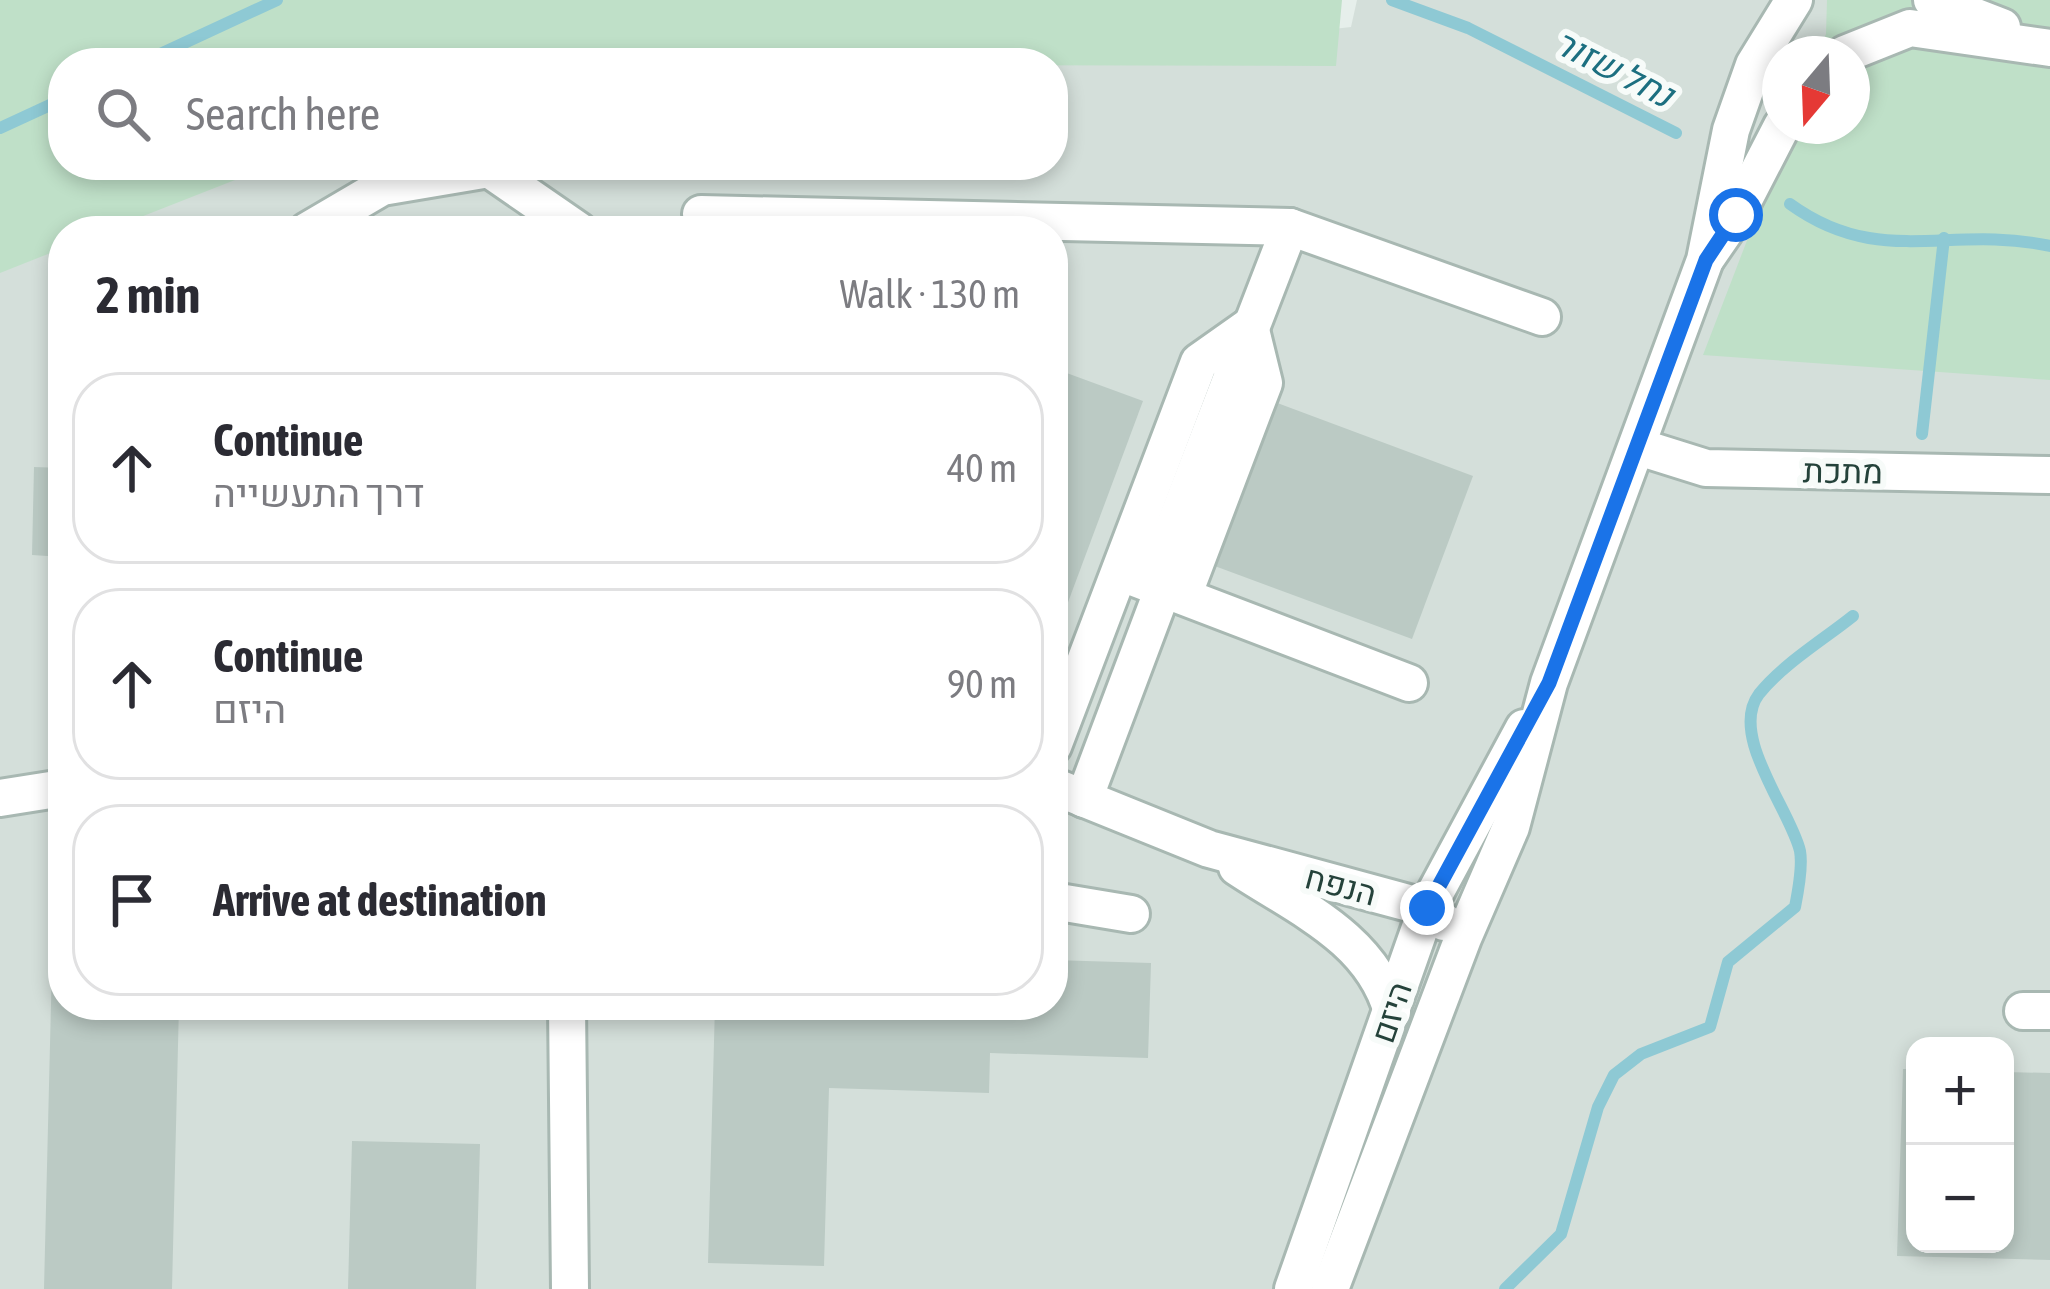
<!DOCTYPE html>
<html lang="en">
<head>
<meta charset="utf-8">
<style>
  body { margin:0; font-family:"Asap Condensed",Heebo,sans-serif; background:#f2f2f3; color:#2b2b33 }
  .controls { position:absolute; right:36px; bottom:36px; display:grid; overflow:hidden; border-radius:24px; box-shadow:0 6px 18px #0003 }
  .controls button { width:108px; height:108px; display:grid; place-items:center; padding:0; border:0; border-bottom:3px solid #e1e1e2; background:#fff; color:#2b2b33; font:60px sans-serif }
  .compass { position:absolute; left:1762px; top:36px; width:108px; height:108px; border-radius:50%; background:#fff; box-shadow:0 6px 18px #0003; rotate:199deg }
  .stop { position:absolute; width:36px; height:36px; margin:-27px; border:9px solid #1a73e8; border-radius:50%; background:#fff }
  .stop.end { background:#1a73e8; border-color:#fff; box-shadow:0 3px 12px #0008 }
  .list { margin:0; padding:0; list-style:none }
  h2 { display:flex; justify-content:space-between; align-items:center; height:156px; margin:0; padding:0 48px; font-size:51px }
  h2 small { font-size:39px; font-weight:400; color:#7c7c81 }
  .list li { display:grid; grid-template-columns:78px 1fr auto; gap:36px; align-items:center; box-sizing:border-box; height:192px; margin:0 24px 24px; padding:0 24px; border:3px solid #e1e1e2; border-radius:48px }
  .list b { display:block; font-size:45px; white-space:nowrap }
  .list p { margin:0; font-size:39px; white-space:nowrap; color:#7c7c81 }
  .list em { font-size:39px; font-style:normal; color:#7c7c81 }
  .icon { flex:none; width:66px; height:66px; fill:none; stroke:currentColor; stroke-width:2; stroke-linecap:round; stroke-linejoin:round }
  .map { position:relative; flex:none; width:2050px; height:1289px; overflow:hidden }
  .search { position:absolute; background:#fff; box-shadow:0 6px 18px #0003; left:48px; top:48px; width:1020px; height:132px; display:flex; align-items:center; gap:30px; box-sizing:border-box; padding:0 42px; border-radius:48px; color:#7c7c81; font-size:45px }
  .panel { position:absolute; background:#fff; box-shadow:0 6px 18px #0003; left:48px; top:216px; width:1020px; height:804px; border-radius:48px }
  .map>svg:first-child { display:block }
  .built { fill:#d4dfda; fill-rule:evenodd }
  .green { fill:#bfe0c8 }
  .lines { fill:none; stroke-linecap:round; stroke-linejoin:round }
  .stream { stroke:#8ec9d4; stroke-width:12 }
  .building { fill:#bbcac4 }
  .minor-casing { stroke:#a8b8b2; stroke-width:42 }
  .minor { stroke:#fff; stroke-width:36 }
  .route { stroke:#1a73e8; stroke-width:15 }
  .labels { text-anchor:middle; dominant-baseline:central; stroke-width:12; stroke-linejoin:round; paint-order:stroke }
  .street-label { font-size:33px; fill:#24423a; stroke:#f7fbf9 }
  .water-label { font-size:36px; font-style:italic; fill:#1c6f80; stroke:#f7fbf9 }
</style>
</head>
<body>
<div class="map">
<svg width="2050" height="1289" viewBox="0 0 2050 1289">
  <rect width="100%" height="100%" fill="#e6efeb"/>
  <!-- built -->
  <path class="built" d="M1357 0H2050V1289H0V24L1255 38 1351 27ZM1780 54H1852V126H1780ZM63 63H1053V165H63ZM63 231H1053V1005H63ZM1915 1046H2005V1244H1915Z"/>
  <!-- green -->
  <g class="green">
    <polygon points="0,0 1342,0 1336,66 63,63 63,165 273,165 105,231 63,231 63,248 0,273"/>
    <polygon points="1827,0 2050,0 2050,380 1703,355 1791,126 1852,126 1852,54 1818,54 1826,34"/>
  </g>
  <g class="lines">
    <!-- stream -->
    <g class="stream">
      <polyline points="1392,0 1468,28 1676,133"/>
      <polyline points="141,63 277,0"/>
      <polyline points="0,128 63,99"/>
      <path d="M1790 204C1880 269 1948 224 2050 246"/>
      <polyline points="1922,434 1944,238"/>
      <path d="M1505 1289 1561 1234 1598 1107 1614 1075 1641 1054 1710 1027 1728 962 1795 907C1798 892 1803 867 1800 851 1791 811 1728 735 1759 694 1783 664 1823 640 1853 616"/>
    </g>
  </g>
  <!-- building -->
  <g class="building">
    <polygon points="1053,368 1143,401 1067,605 1053,599"/>
    <polygon points="1272,401 1473,476 1412,639 1212,565"/>
    <polygon points="34,467 63,468 63,557 32,555"/>
    <polygon points="1053,960 1151,963 1148,1058 990,1053 989,1093 829,1088 824,1266 708,1263 715,1005 1053,1005"/>
    <polygon points="52,963 63,963 63,1005 179,1005 172,1289 44,1289"/>
    <polygon points="1903,1069 1915,1069 1915,1244 2005,1244 2005,1072 2050,1073 2050,1260 1897,1256"/>
    <polygon points="352,1141 480,1144 476,1289 348,1289"/>
  </g>
  <g class="lines">
    <!-- minor casing -->
    <g class="minor-casing">
      <g id="minor">
        <polyline points="1932,0 2002,27"/>
        <polyline points="1845,54 1910,28 2050,48"/>
        <polyline points="701,214 1290,227 1542,317"/>
        <polyline points="307,231 382,187 489,169 579,231"/>
        <polyline points="1707,257 1736,215 1782,126"/>
        <polyline points="1639,447 1706,468 2050,475"/>
        <polyline points="1132,577 1409,683"/>
        <polyline points="1152,584 1290,227"/>
        <polyline points="1183,596 1264,383 1250,326"/>
        <polyline points="1053,746 1199,362 1250,326"/>
        <polyline points="1053,786 1209,849 1427,908 1444,922"/>
        <polyline points="0,798 63,788"/>
        <polyline points="1084,799 1163,589"/>
        <path d="M1237 867C1297 907 1372 938 1392 1012"/>
        <polyline points="1053,901 1131,914"/>
        <polyline points="567,1005 570,1289"/>
        <polyline points="2023,1011 2050,1011"/>
        <polyline points="1293,1289 1427,908 1524,728"/>
        <polyline points="1330,1289 1463,938 1511,827 1549,683 1705,260 1731,130 1754,65 1794,0"/>
      </g>
    </g>
    <!-- minor -->
    <use href="#minor" class="minor"/>
  </g>
  <g class="lines">
    <!-- route -->
    <polyline class="route" points="1427,908 1549,683 1706,260 1736,215"/>
  </g>
  <g class="labels">
    <!-- street labels -->
    <g class="street-label">
      <text transform="translate(1843 471) rotate(1)">מתכת</text>
      <text transform="translate(1341 885) rotate(15)">הנפח</text>
      <text transform="translate(1391 1012) rotate(-71)">היזם</text>
    </g>
    <!-- water labels -->
    <g class="water-label">
      <text transform="translate(1614 68) rotate(27)">נחל שזור</text>
    </g>
  </g>
</svg>
<div class="controls">
<button>+</button>
<button>−</button>
</div>
<svg class="compass" viewBox="-18 -18 36 36"><path d="M0-13l5 13h-10z" fill="#e53935"/><path d="M0 13l5-13h-10z" fill="#7c7c81"/></svg>
<div class="stop" style="left:1736px;top:215px"></div>
<div class="stop end" style="left:1427px;top:908px"></div>
<div class="search"><svg class="icon" aria-label="search" viewBox="0 0 24 24"><circle cx="10" cy="10" r="6"/><path d="M15 15l6 6"/></svg>Search here</div>
<section class="panel">
<h2>2 min<small>Walk · 130 m</small></h2>
<ul class="list">
<li><svg class="icon" aria-label="ahead" viewBox="0 0 24 24"><path d="M12 20V5M6 11l6-6 6 6"/></svg><div><b>Continue</b><p>דרך התעשייה</p></div><em>40 m</em></li>
<li><svg class="icon" aria-label="ahead" viewBox="0 0 24 24"><path d="M12 20V5M6 11l6-6 6 6"/></svg><div><b>Continue</b><p>היזם</p></div><em>90 m</em></li>
<li><svg class="icon" aria-label="arrive" viewBox="0 0 24 24"><path d="M6 21V4h12l-3 4 3 4H6"/></svg><div><b>Arrive at destination</b></div></li>
</ul>
</section>
</div>
</body>
</html>
